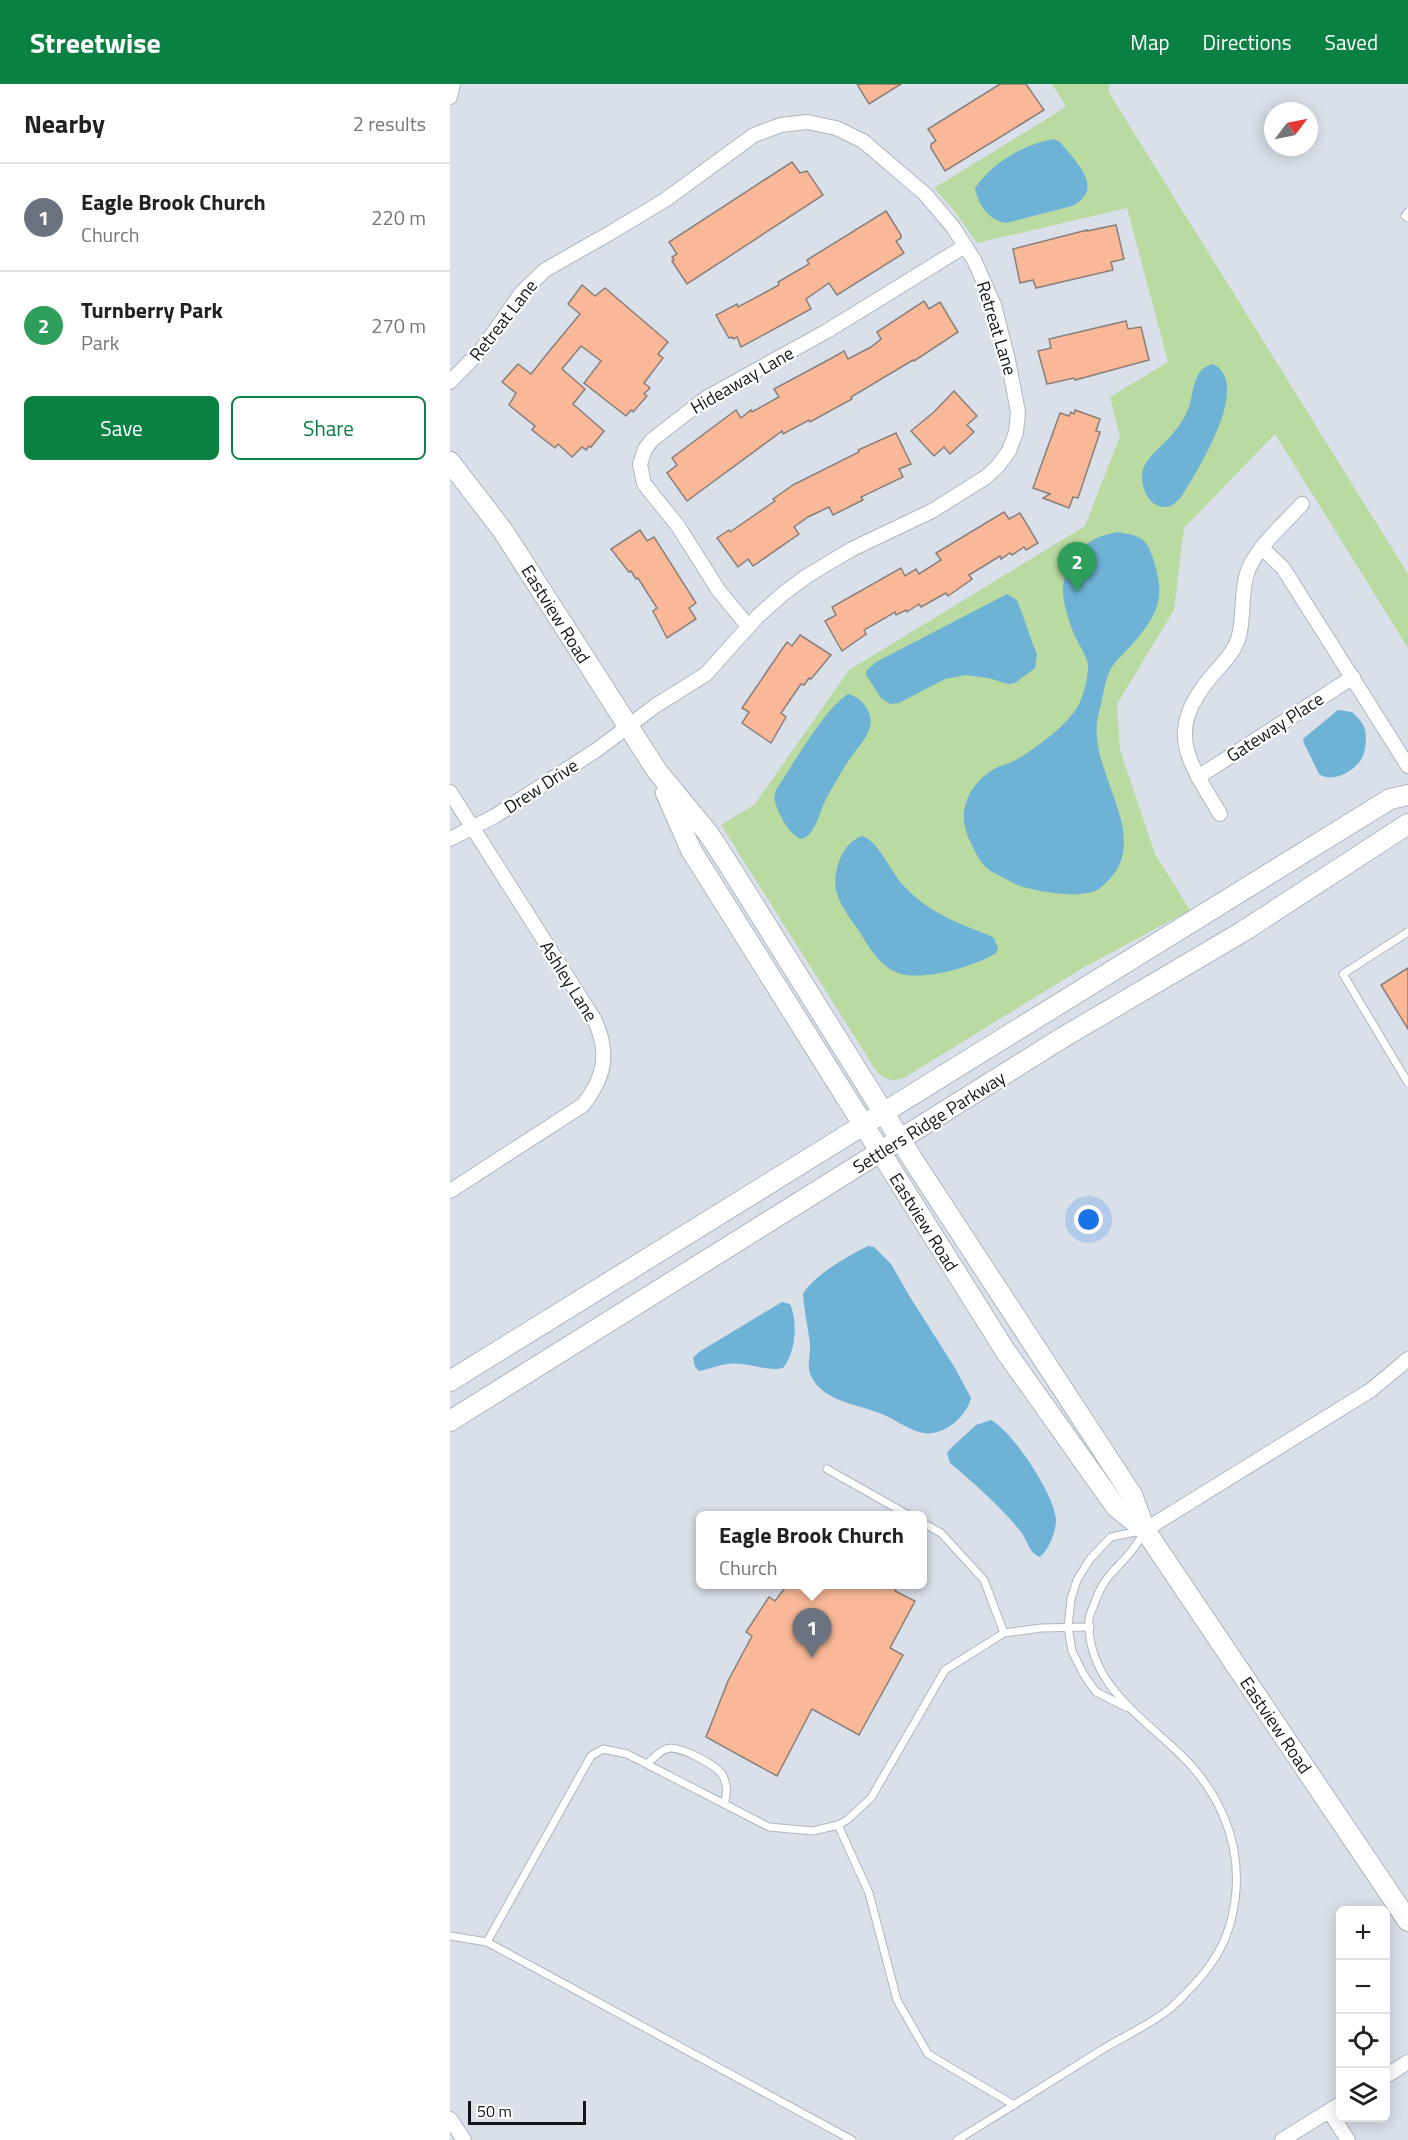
<!DOCTYPE html>
<html lang="en">
<head>
<meta charset="utf-8">
<style>
  body { margin:0; font-family:"Titillium Web",sans-serif; background:#f2f2f2; color:#202124 }
  .controls { position:absolute; right:18px; bottom:18px; display:grid; overflow:hidden; border-radius:9px; box-shadow:0 3px 15px #0003 }
  .controls button { width:54px; height:54px; display:grid; place-items:center; padding:0; border:0; border-bottom:2px solid #e0e0e0; background:#fff; color:#202124; font:30px sans-serif }
  .compass { position:absolute; left:814px; top:18px; width:54px; height:54px; border-radius:50%; background:#fff; box-shadow:0 3px 15px #0003; rotate:58deg }
  .scale { position:absolute; left:18px; bottom:15px; width:118px; box-sizing:border-box; padding-left:6px; border:3px solid #131519; border-top:0; font-size:16px; line-height:21px; white-space:nowrap; color:#131519; -webkit-text-stroke:4px #fff; paint-order:stroke }
  .you { position:absolute; left:639px; top:1136px; width:21px; height:21px; margin:-15px; border:4px solid #fff; border-radius:50%; background:#1a73e8; box-shadow:0 0 0 9px #1a73e833 }
  .badge { display:grid; place-items:center; width:39px; height:39px; border-radius:50%; background:#0b8043; color:#fff; font-size:20px; font-weight:700 }
  .pin { position:absolute; translate:-50% -50px; filter:drop-shadow(0 2px 3px #0008) }
  .pin::after { content:''; position:absolute; top:32px; width:21px; height:18px; background:inherit; clip-path:polygon(0 0,100% 0,50% 100%) }
  .popup { position:absolute; left:246px; top:1427px; width:231px; height:78px; box-sizing:border-box; display:grid; place-content:center; border-radius:9px; background:#fff; filter:drop-shadow(0 2px 4px #0005); font-size:20px; white-space:nowrap; color:#757577 }
  .popup b { font-size:22px; color:#202124 }
  .popup::after { content:''; position:absolute; left:50%; top:100%; margin-left:-12px; border:12px solid transparent; border-top-color:#fff }
  .list { margin:0; padding:0; list-style:none }
  h2 { display:flex; justify-content:space-between; align-items:center; height:78px; margin:0; padding:0 24px; font-size:26px }
  h2 small { font-size:20px; font-weight:400; color:#757577 }
  .list li { display:grid; grid-template-columns:39px 1fr auto; gap:18px; align-items:center; box-sizing:border-box; height:108px; padding:0 24px; border-top:2px solid #e0e0e0 }
  .list b { display:block; font-size:22px; white-space:nowrap }
  .list p { margin:0; font-size:20px; white-space:nowrap; color:#757577 }
  .list em { font-size:20px; font-style:normal; color:#757577 }
  .actions { display:flex; gap:12px; padding:18px 24px }
  .actions a { flex:1; padding:14px 0; border:2px solid #0b8043; border-radius:9px; text-align:center; font-size:21px; color:#0b8043 }
  .actions .main { background:#0b8043; color:#fff }
  .icon { flex:none; width:33px; height:33px; fill:none; stroke:currentColor; stroke-width:2; stroke-linecap:round; stroke-linejoin:round }
  .map { position:relative; flex:none; width:958px; height:2056px; overflow:hidden }
  header { display:flex; align-items:center; gap:36px; box-sizing:border-box; height:84px; padding:0 30px; background:#0b8043; color:#fff }
  header strong { font-size:28px }
  nav { display:flex; gap:33px; margin-inline-start:auto; font-size:21px }
  main { display:flex }
  aside { flex:1; background:#fff }
  .map>svg:first-child { display:block }
  .green { fill:#b9dba1 }
  .water { fill:#6eb2d6 }
  .building { fill:#f9b998; stroke:#897e78; stroke-width:1.5 }
  .lines { fill:none; stroke-linecap:round; stroke-linejoin:round }
  .lane-casing { stroke:#afb6c0; stroke-width:9 }
  .street-casing { stroke:#afb6c0; stroke-width:16 }
  .secondary-casing { stroke:#afb6c0; stroke-width:22 }
  .lane { stroke:#fff; stroke-width:7 }
  .street { stroke:#fff; stroke-width:14 }
  .secondary { stroke:#fff; stroke-width:20 }
  .labels { text-anchor:middle; dominant-baseline:central; stroke-width:4.5; stroke-linejoin:round; paint-order:stroke }
  .street-label { font-size:18px; fill:#131519; stroke:#fff }
</style>
</head>
<body>
<header>
<strong>Streetwise</strong>
<nav><a>Map</a><a>Directions</a><a>Saved</a></nav>
</header>
<main>
<aside>
<h2>Nearby<small>2 results</small></h2>
<ul class="list">
<li><span class="badge" style="background:#6b7280">1</span><div><b>Eagle Brook Church</b><p>Church</p></div><em>220 m</em></li>
<li><span class="badge" style="background:#2e9e5b">2</span><div><b>Turnberry Park</b><p>Park</p></div><em>270 m</em></li>
</ul>
<div class="actions"><a class="main">Save</a><a>Share</a></div>
</aside>
<div class="map">
<svg width="958" height="2056" viewBox="0 0 958 2056">
  <rect width="100%" height="100%" fill="#d9e0ea"/>
  <!-- green -->
  <path class="green" d="M602 0H660L658 7 958 490V564L825 350 734 444 724 526 667 620 670 666 705 770 740 826 631 885 457 992C444 999 434 997 425 985L271 741 304 721 399 586 635 442 670 352 660 313 718 278 677 124 527 159 505 128 484 104 616 23Z"/>
  <!-- water -->
  <g class="water">
    <path d="M604 55 610 58C626 78 656 105 622 122L556 139C539 136 528 121 525 104 542 79 574 60 604 55Z"/>
    <path d="M763 280C803 300 747 387 732 412 728 416 723 422 717 423 698 425 689 400 693 385 698 372 711 363 720 353 726 346 732 338 736 330 745 314 740 285 763 280Z"/>
    <path d="M667 448C691 452 697 453 704 478 715 513 709 529 685 557 677 567 667 574 660 586 654 598 653 615 649 628 632 687 712 756 650 804 634 816 589 808 570 802 562 799 553 793 544 789 531 783 525 767 519 755 506 727 519 700 544 685 551 681 559 680 566 676 586 664 621 639 630 618 634 609 639 590 638 580 635 568 626 557 622 545 618 533 612 516 613 503 615 484 631 460 649 453 654 451 661 450 667 448Z"/>
    <polygon points="557,510 567,516 587,571 585,584 565,599 559,600 538,594 516,591 495,595 449,619 440,620 431,614 416,591 417,586 426,578"/>
    <path d="M398 610C406 612 412 617 416 623 430 644 409 660 399 676 391 688 384 701 377 713 370 725 366 752 351 755 337 749 327 727 324 714L326 706C342 682 375 624 398 610Z"/>
    <path d="M888 626 902 628C906 632 912 637 914 643 917 650 916 665 913 672 907 686 883 700 869 690L853 657 854 654Z"/>
    <path d="M411 752C427 754 441 788 452 800 471 821 493 833 518 843 527 847 536 849 544 854L548 865 546 869C526 882 472 898 448 889 430 882 421 866 411 850 393 823 377 808 390 775 395 763 400 758 411 752Z"/>
    <path d="M418 1162 424 1163 441 1180 460 1213 505 1284 521 1314C516 1334 491 1355 469 1348 456 1344 444 1335 432 1330 408 1320 373 1318 361 1292 356 1281 361 1270 360 1260 358 1243 354 1226 353 1210 364 1191 398 1172 418 1162Z"/>
    <path d="M332 1218 340 1220C348 1238 346 1268 333 1284 315 1288 297 1277 278 1280 268 1281 259 1285 249 1287L245 1283 243 1274 249 1268Z"/>
    <path d="M541 1336C563 1348 605 1411 606 1436 606 1448 599 1465 590 1473 580 1470 577 1456 571 1448 550 1422 525 1400 500 1379L497 1369 500 1365 526 1341Z"/>
  </g>
  <!-- building -->
  <g class="building">
    <polygon points="407,0 451,0 419,20"/>
    <polygon points="550,0 576,0 594,26 495,87 481,64 481,60 486,57 478,45"/>
    <polygon points="342,78 350,89 357,87 373,111 237,200 222,177 224,176 222,173 227,170 219,158"/>
    <polygon points="436,127 451,151 451,154 446,157 454,169 387,211 379,199 356,215 361,225 291,263 287,253 283,255 282,253 279,254 266,231 287,220 288,223 329,201 328,198 359,180 357,176"/>
    <polygon points="666,141 674,175 661,178 663,186 586,204 583,196 570,199 563,165 637,146 637,147"/>
    <polygon points="132,201 145,212 155,204 218,258 208,270 213,274 194,299 200,304 194,310 197,312 183,328 181,326 176,332 134,299 151,277 131,262 112,285 135,305 123,320 154,347 141,363 139,362 136,366 132,363 122,373 108,360 105,364 82,346 85,342 59,321 66,309 52,298 68,280 81,290 101,265 130,230 118,220"/>
    <polygon points="474,217 479,225 490,218 508,248 464,277 463,276 401,313 402,315 360,338 359,336 333,350 332,347 237,417 217,389 227,381 222,374 286,326 291,334 301,326 302,328 329,313 324,305 380,275 394,267 398,275 421,263 431,255 427,248"/>
    <polygon points="676,237 678,245 691,243 699,276 625,296 624,294 597,300 588,267 601,264 599,255"/>
    <polygon points="504,307 527,332 517,341 524,348 500,370 494,363 484,372 461,347 484,328"/>
    <polygon points="625,326 650,335 646,347 650,348 628,414 623,413 619,424 593,414 600,410 583,404 610,329 619,332 621,328 624,330"/>
    <polygon points="446,349 461,380 449,385 453,393 411,413 413,416 383,431 379,423 358,433 344,443 349,450 303,482 298,475 288,483 267,454 279,446 280,448 325,417 323,415 343,401 409,368 408,366"/>
    <polygon points="554,428 559,435 570,429 588,459 576,466 574,463 562,471 560,469 551,475 550,472 519,491 522,495 498,512 496,509 471,523 469,520 457,528 456,526 446,531 445,528 414,546 416,550 392,567 375,537 386,531 382,523 451,484 455,492 466,485 469,490 491,476 486,469"/>
    <polygon points="190,446 197,457 204,453 246,519 239,524 246,535 217,554 203,527 207,524 188,494 186,495 181,487 179,488 161,465"/>
    <polygon points="350,551 381,571 361,595 359,594 354,601 351,600 331,629 336,633 321,659 292,639 299,628 292,624 337,558 342,562"/>
    <polygon points="958,884 958,945 931,901"/>
    <polygon points="338,1500 438,1500 446,1505 445,1507 465,1517 440,1564 453,1571 409,1651 362,1625 327,1692 256,1653 278,1597 302,1552 296,1548 319,1513 325,1517"/>
  </g>
  <g class="lines">
    <!-- lane casing -->
    <g class="lane-casing">
      <g id="lane">
        <polyline points="958,128 955,132 958,134"/>
        <polyline points="958,848 893,890 958,999"/>
        <polyline points="377,1385 460,1432"/>
        <polyline points="473,1439 491,1449 534,1496 554,1549"/>
        <polyline points="676,1623 646,1608 634,1591 622,1567 618,1543 621,1515 627,1496 640,1475 661,1453 690,1447"/>
        <path d="M197 1680C203 1675 208 1668 216 1665 228 1660 267 1681 273 1692 278 1702 277 1710 274 1720"/>
        <polyline points="388,1741 419,1809 447,1916 478,1970 564,2021"/>
        <polyline points="0,1852 37,1858 402,2056"/>
        <polyline points="37,1858 141,1672 153,1665 177,1670 319,1743 363,1747 388,1741 397,1736 421,1714 495,1586 554,1549 591,1544 640,1543"/>
        <path d="M507 2056C556 2026 605 1995 653 1965 673 1953 707 1937 723 1922 760 1887 782 1859 786 1806 790 1754 767 1705 729 1669 690 1632 636 1597 639 1535 640 1529 643 1524 645 1518 654 1493 662 1490 678 1471 684 1465 689 1456 694 1449"/>
      </g>
    </g>
    <!-- street casing -->
    <g class="street-casing">
      <g id="street">
        <polyline points="0,13 3,0"/>
        <polyline points="0,298 32,265 72,208 95,186 160,149 215,116 304,51 331,41 357,38 386,44 413,57 475,110 503,143 524,176 544,221 558,276 568,328 566,348 559,367 547,383 536,393 482,427 402,465 357,492 334,509 308,532 256,590 205,622 148,665 45,732 0,755"/>
        <polyline points="812,464 833,484 958,682"/>
        <polyline points="298,542 269,507 228,442 194,400 190,380 195,365 202,356 256,314 377,247 515,162"/>
        <polyline points="748,693 903,593"/>
        <path d="M0 708 144 935C160 968 155 993 133 1021L0 1107"/>
        <path d="M770 730C738 676 715 649 760 594 771 581 785 568 789 552 794 533 791 512 796 493 802 467 834 440 852 420"/>
        <polyline points="695,1446 921,1306 958,1275"/>
        <polyline points="936,1992 958,1978"/>
        <polyline points="879,2027 898,2056"/>
        <polyline points="0,2035 14,2056"/>
        <polyline points="832,2056 890,2020"/>
      </g>
    </g>
    <!-- secondary casing -->
    <g class="secondary-casing">
      <g id="secondary">
        <polyline points="0,378 53,447 207,687 258,749 277,778 465,1079 682,1411 695,1446 958,1837"/>
        <polyline points="216,709 241,766 556,1268 666,1423 695,1446"/>
        <polyline points="0,1297 940,715 958,711"/>
        <polyline points="0,1337 612,954 792,848 958,740"/>
      </g>
    </g>
    <!-- lane -->
    <use href="#lane" class="lane"/>
    <!-- street -->
    <use href="#street" class="street"/>
    <!-- secondary -->
    <use href="#secondary" class="secondary"/>
  </g>
  <g class="labels">
    <!-- street labels -->
    <g class="street-label">
      <text transform="translate(53 236) rotate(-52)">Retreat Lane</text>
      <text transform="translate(547 244) rotate(73)">Retreat Lane</text>
      <text transform="translate(292 296) rotate(-30)">Hideaway Lane</text>
      <text transform="translate(106 530) rotate(58)">Eastview Road</text>
      <text transform="translate(825 643) rotate(-33)">Gateway Place</text>
      <text transform="translate(91 702) rotate(-33)">Drew Drive</text>
      <text transform="translate(119 897) rotate(58)">Ashley Lane</text>
      <text transform="translate(479 1038) rotate(-32)">Settlers Ridge Parkway</text>
      <text transform="translate(474 1138) rotate(58)">Eastview Road</text>
      <text transform="translate(826 1641) rotate(56)">Eastview Road</text>
    </g>
  </g>
</svg>
<div class="controls">
<button>+</button>
<button>−</button>
<button><svg class="icon" aria-label="locate" viewBox="0 0 24 24"><circle cx="12" cy="12" r="6"/><path d="M12 2v4M12 18v4M2 12h4M18 12h4"/></svg></button>
<button><svg class="icon" aria-label="layers" viewBox="0 0 24 24"><path d="M12 4l9 5-9 5-9-5zM3 14l9 5 9-5"/></svg></button>
</div>
<svg class="compass" viewBox="-18 -18 36 36"><path d="M0-13l5 13h-10z" fill="#e53935"/><path d="M0 13l5-13h-10z" fill="#757577"/></svg>
<div class="scale">50 m</div>
<div class="you"></div>
<div class="pin badge" style="left:362px;top:1574px;background:#6b7280">1</div>
<div class="popup"><b>Eagle Brook Church</b>Church</div>
<div class="pin badge" style="left:627px;top:508px;background:#2e9e5b">2</div>
</div>
</main>
</body>
</html>
